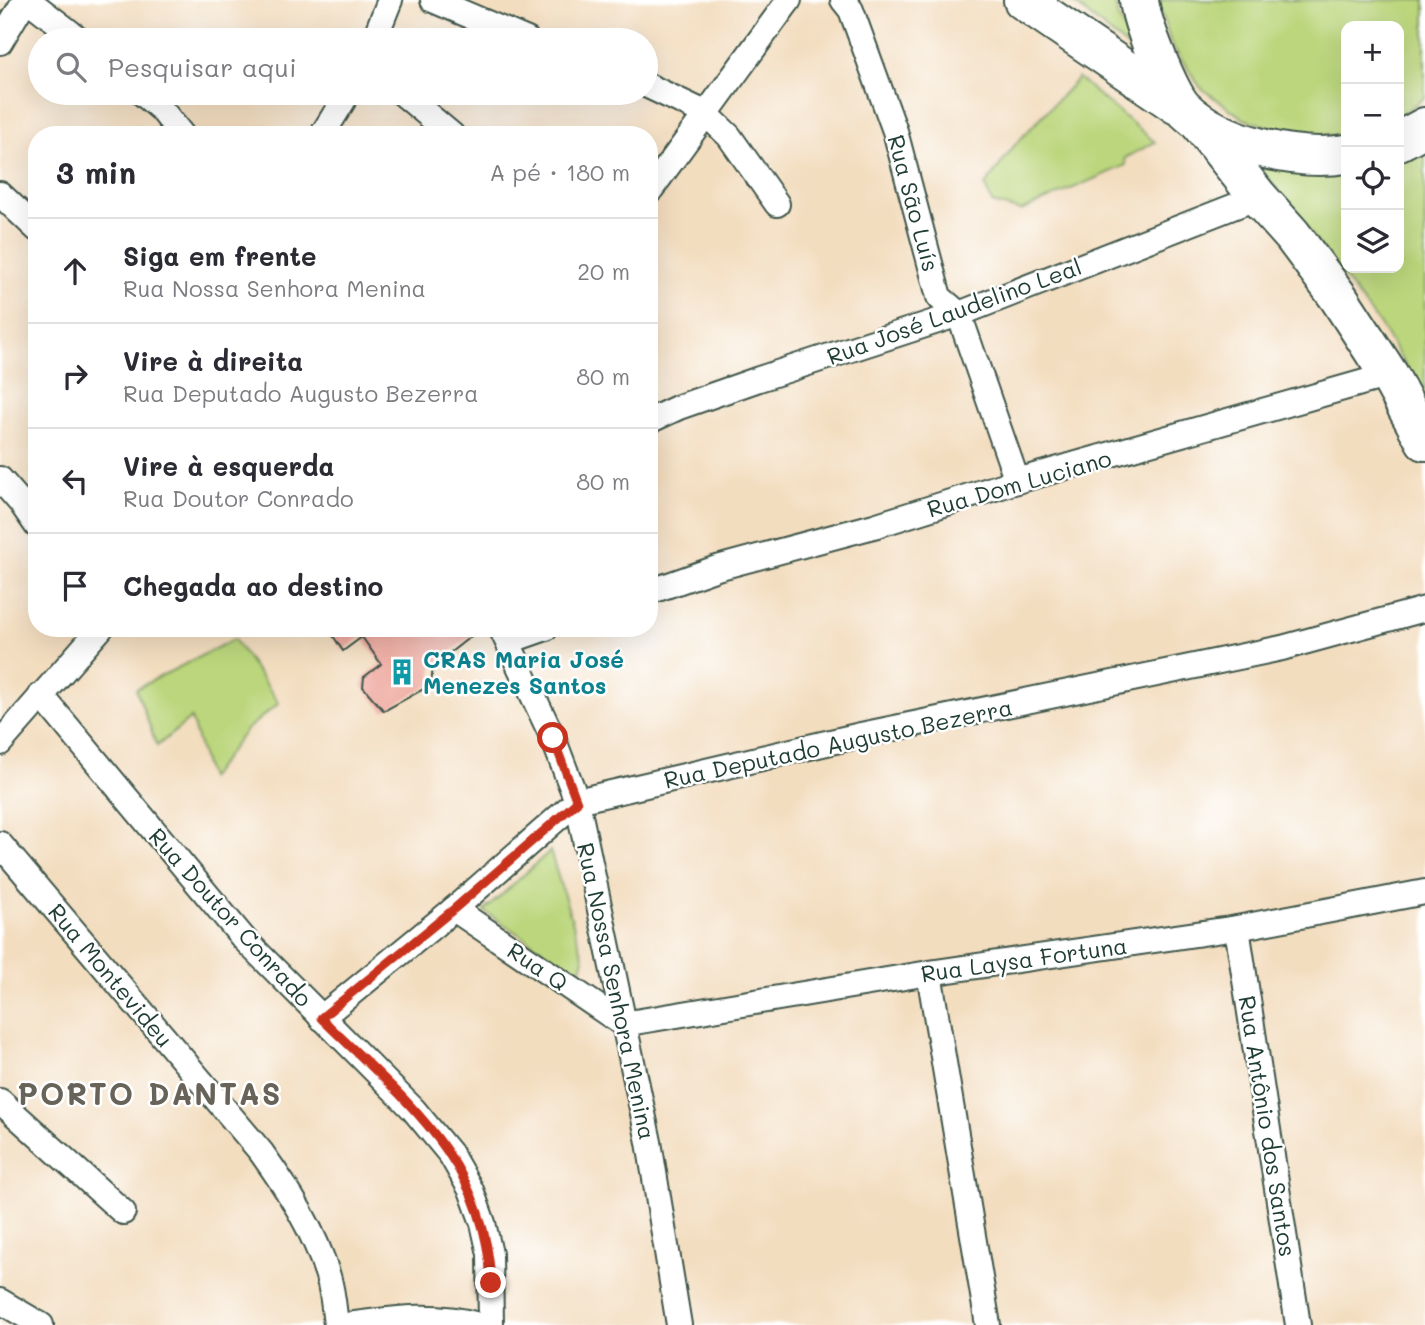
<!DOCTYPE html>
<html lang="pt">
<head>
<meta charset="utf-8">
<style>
  body { margin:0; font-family:Mali,sans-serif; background:#f2f2f3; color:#2b2b33 }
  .controls { position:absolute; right:21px; top:21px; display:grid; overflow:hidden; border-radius:14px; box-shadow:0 7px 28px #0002 }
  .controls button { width:63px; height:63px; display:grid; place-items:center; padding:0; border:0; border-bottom:2px solid #e1e1e2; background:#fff; color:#2b2b33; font:35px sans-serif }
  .stop { position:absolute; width:21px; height:21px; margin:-16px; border:5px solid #c8321e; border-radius:50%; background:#fff }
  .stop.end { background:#c8321e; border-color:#fff; box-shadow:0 2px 7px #0008 }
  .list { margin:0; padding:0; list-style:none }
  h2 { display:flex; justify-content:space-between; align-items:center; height:91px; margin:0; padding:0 28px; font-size:30px }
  h2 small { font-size:23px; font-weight:400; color:#7c7c81 }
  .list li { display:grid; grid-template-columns:46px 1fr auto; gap:21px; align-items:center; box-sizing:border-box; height:105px; padding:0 28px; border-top:2px solid #e1e1e2 }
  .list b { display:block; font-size:26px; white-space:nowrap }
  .list p { margin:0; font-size:23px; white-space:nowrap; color:#7c7c81 }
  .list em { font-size:23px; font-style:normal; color:#7c7c81 }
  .icon { flex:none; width:38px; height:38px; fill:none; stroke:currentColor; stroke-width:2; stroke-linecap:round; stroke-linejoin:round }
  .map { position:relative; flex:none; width:1425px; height:1325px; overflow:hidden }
  .search { position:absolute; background:#fff; box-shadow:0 7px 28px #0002; left:28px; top:28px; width:630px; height:77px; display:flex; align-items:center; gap:18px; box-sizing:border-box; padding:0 24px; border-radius:38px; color:#7c7c81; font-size:26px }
  .panel { position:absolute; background:#fff; box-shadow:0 7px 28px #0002; left:28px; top:126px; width:630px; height:511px; border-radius:28px }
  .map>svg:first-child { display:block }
  .green { fill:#bbd67b; stroke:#6d8a58; stroke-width:2 }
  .building { fill:#eea99f }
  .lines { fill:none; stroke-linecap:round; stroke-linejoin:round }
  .minor-casing { stroke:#3f5549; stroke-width:28 }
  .primary-casing { stroke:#3f5549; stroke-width:42 }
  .minor { stroke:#fff; stroke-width:24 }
  .primary { stroke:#fff; stroke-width:38 }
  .route { stroke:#c8321e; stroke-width:9 }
  .labels { text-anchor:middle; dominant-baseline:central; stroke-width:5; stroke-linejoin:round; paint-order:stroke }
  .street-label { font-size:23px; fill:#1f3d34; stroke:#fff }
  .culture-label { font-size:23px; font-weight:bold; fill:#0d838f; stroke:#fff; text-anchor:start }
  .district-label { font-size:30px; font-weight:bold; letter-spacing:2px; fill:#676359; stroke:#fff }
</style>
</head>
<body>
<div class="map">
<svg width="1425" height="1325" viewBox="0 0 1425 1325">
  <rect width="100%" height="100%" fill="#fff"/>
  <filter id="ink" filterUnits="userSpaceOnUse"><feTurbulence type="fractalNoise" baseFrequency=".0143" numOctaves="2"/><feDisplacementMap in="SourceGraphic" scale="14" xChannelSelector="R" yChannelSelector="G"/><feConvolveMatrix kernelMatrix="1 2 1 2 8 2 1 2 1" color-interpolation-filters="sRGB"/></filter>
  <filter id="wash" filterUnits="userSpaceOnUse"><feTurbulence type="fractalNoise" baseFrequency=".00686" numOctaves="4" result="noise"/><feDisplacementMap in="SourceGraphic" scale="28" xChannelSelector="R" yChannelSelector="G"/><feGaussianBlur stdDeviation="1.57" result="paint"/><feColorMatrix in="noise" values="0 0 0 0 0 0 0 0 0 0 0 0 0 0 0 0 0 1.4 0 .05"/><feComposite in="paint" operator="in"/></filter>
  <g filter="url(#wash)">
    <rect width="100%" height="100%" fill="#f3ddbf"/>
    <!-- green -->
    <g class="green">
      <polygon points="1070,0 1115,0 1117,16 1141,58"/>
      <polygon points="1158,0 1425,0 1425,97 1399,117 1399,26 1346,26 1346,135 1295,135 1244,119 1201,88 1171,44"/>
      <polygon points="1078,78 1155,142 1125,158 1126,165 1021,211 992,203 985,186 1014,146"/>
      <polygon points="1425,149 1425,397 1380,325 1259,166 1346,167 1346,268 1399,268 1399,158"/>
      <polygon points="234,639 279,703 246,730 209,779 191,718 157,746 136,689"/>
      <polygon points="550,851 584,959 580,972 565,965 484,911"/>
    </g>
    <g id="blocks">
      <!-- building -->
      <polygon class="building" points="328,628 471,628 475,633 433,666 431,685 384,711 363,687 364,677 381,664 362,637 343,651"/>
    </g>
  </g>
  <g filter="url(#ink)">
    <use href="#blocks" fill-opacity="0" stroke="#3f5549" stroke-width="2"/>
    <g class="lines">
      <!-- minor casing -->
      <g class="minor-casing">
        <g id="minor">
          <polyline points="28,0 80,40"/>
          <polyline points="433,0 527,40"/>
          <polyline points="843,0 851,10 895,131 939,297 959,314 1017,481"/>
          <polyline points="374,40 390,0"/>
          <polyline points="0,42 25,0"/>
          <polyline points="646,85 705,113 729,136 777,204"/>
          <polyline points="142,93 161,109 182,135"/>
          <polyline points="402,93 452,135"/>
          <polyline points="322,135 348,93"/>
          <polyline points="649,192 789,0"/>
          <polyline points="0,194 37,229"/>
          <polyline points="649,421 679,407 759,379 959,314 1258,197"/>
          <polyline points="0,479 21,503 37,526"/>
          <polyline points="649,592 717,568 874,526 1017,481 1389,375"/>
          <polyline points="501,628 553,738 577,801 649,1142 679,1325"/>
          <polyline points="509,641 546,628"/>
          <polyline points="41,695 244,939 413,1109 451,1155 471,1190 483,1223 490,1254 491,1325"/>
          <polyline points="0,743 101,628"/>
          <path d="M0 844 261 1152C289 1191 314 1230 328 1276 333 1292 334 1309 336 1325"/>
          <polyline points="454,909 623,1024 929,973 1237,928 1425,892"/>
          <polyline points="1237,928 1298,1325"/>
          <polyline points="929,973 988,1325"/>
          <polyline points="321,1018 454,909 577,801 861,735 1282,648 1425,609"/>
          <polyline points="0,1101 123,1212"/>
          <polyline points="0,1301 41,1325"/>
          <path d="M347 1325C393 1319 434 1312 479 1325"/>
        </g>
      </g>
      <!-- primary casing -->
      <g class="primary-casing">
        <g id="primary">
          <polyline points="1023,0 1177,105"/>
          <path d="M1139 0C1141 21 1169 95 1184 109 1220 144 1297 162 1346 154"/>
          <polyline points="1197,120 1258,197 1292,235 1339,298 1389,375 1425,441"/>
          <polyline points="1399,141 1425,127"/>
        </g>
      </g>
      <!-- minor -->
      <use href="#minor" class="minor"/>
      <!-- primary -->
      <use href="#primary" class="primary"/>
    </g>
  </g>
  <g class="lines" filter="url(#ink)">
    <!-- route -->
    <path class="route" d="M491 1283C486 1159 403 1099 321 1018L454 909 577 802 553 738"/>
  </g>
  <!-- icons -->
  <defs>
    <g id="building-bare" transform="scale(2.1)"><path d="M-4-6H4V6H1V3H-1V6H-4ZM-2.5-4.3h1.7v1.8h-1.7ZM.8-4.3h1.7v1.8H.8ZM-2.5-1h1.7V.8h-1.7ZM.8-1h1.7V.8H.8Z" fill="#0f9aa8" stroke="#fff" stroke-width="2.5" paint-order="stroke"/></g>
  </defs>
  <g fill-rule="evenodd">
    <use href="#building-bare" x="402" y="672"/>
  </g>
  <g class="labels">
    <!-- street labels -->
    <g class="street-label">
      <text transform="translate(914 203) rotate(75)">Rua São Luís</text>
      <text transform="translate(954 311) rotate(-20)">Rua José Laudelino Leal</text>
      <text transform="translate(1019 483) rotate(-16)">Rua Dom Luciano</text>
      <text transform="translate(838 743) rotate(-12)">Rua Deputado Augusto Bezerra</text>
      <text transform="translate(231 917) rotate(48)">Rua Doutor Conrado</text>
      <text transform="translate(1024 959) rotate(-8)">Rua Laysa Fortuna</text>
      <text transform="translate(538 966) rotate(34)">Rua Q</text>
      <text transform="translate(111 975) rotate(50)">Rua Montevideu</text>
      <text transform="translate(617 991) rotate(78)">Rua Nossa Senhora Menina</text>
      <text transform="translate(1268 1126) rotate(81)">Rua Antônio dos Santos</text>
    </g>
    <!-- culture labels -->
    <g class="culture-label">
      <text x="423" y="659">CRAS Maria José<tspan x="423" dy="26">Menezes Santos</tspan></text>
    </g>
    <!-- district labels -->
    <g class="district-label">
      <text x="150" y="1093">PORTO DANTAS</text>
    </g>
  </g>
</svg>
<div class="controls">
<button>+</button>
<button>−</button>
<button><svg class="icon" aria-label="locate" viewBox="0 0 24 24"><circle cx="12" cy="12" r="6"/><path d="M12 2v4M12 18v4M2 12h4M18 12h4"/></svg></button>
<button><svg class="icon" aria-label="layers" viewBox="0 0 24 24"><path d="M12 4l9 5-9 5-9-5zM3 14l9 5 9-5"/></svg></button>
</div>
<div class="stop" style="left:553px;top:738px"></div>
<div class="stop end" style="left:491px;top:1283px"></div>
<div class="search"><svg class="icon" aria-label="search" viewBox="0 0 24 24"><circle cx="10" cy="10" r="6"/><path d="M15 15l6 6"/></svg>Pesquisar aqui</div>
<section class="panel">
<h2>3 min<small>A pé · 180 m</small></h2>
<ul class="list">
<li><svg class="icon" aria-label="ahead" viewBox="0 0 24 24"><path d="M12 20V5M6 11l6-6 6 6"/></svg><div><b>Siga em frente</b><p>Rua Nossa Senhora Menina</p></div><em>20 m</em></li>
<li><svg class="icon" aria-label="right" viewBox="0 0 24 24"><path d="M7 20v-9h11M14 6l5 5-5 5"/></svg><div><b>Vire à direita</b><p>Rua Deputado Augusto Bezerra</p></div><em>80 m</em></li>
<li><svg class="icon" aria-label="left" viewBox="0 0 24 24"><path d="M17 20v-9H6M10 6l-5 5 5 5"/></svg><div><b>Vire à esquerda</b><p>Rua Doutor Conrado</p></div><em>80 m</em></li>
<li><svg class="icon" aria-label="arrive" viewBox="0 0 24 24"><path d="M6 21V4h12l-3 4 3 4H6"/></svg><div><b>Chegada ao destino</b></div></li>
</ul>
</section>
</div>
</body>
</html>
